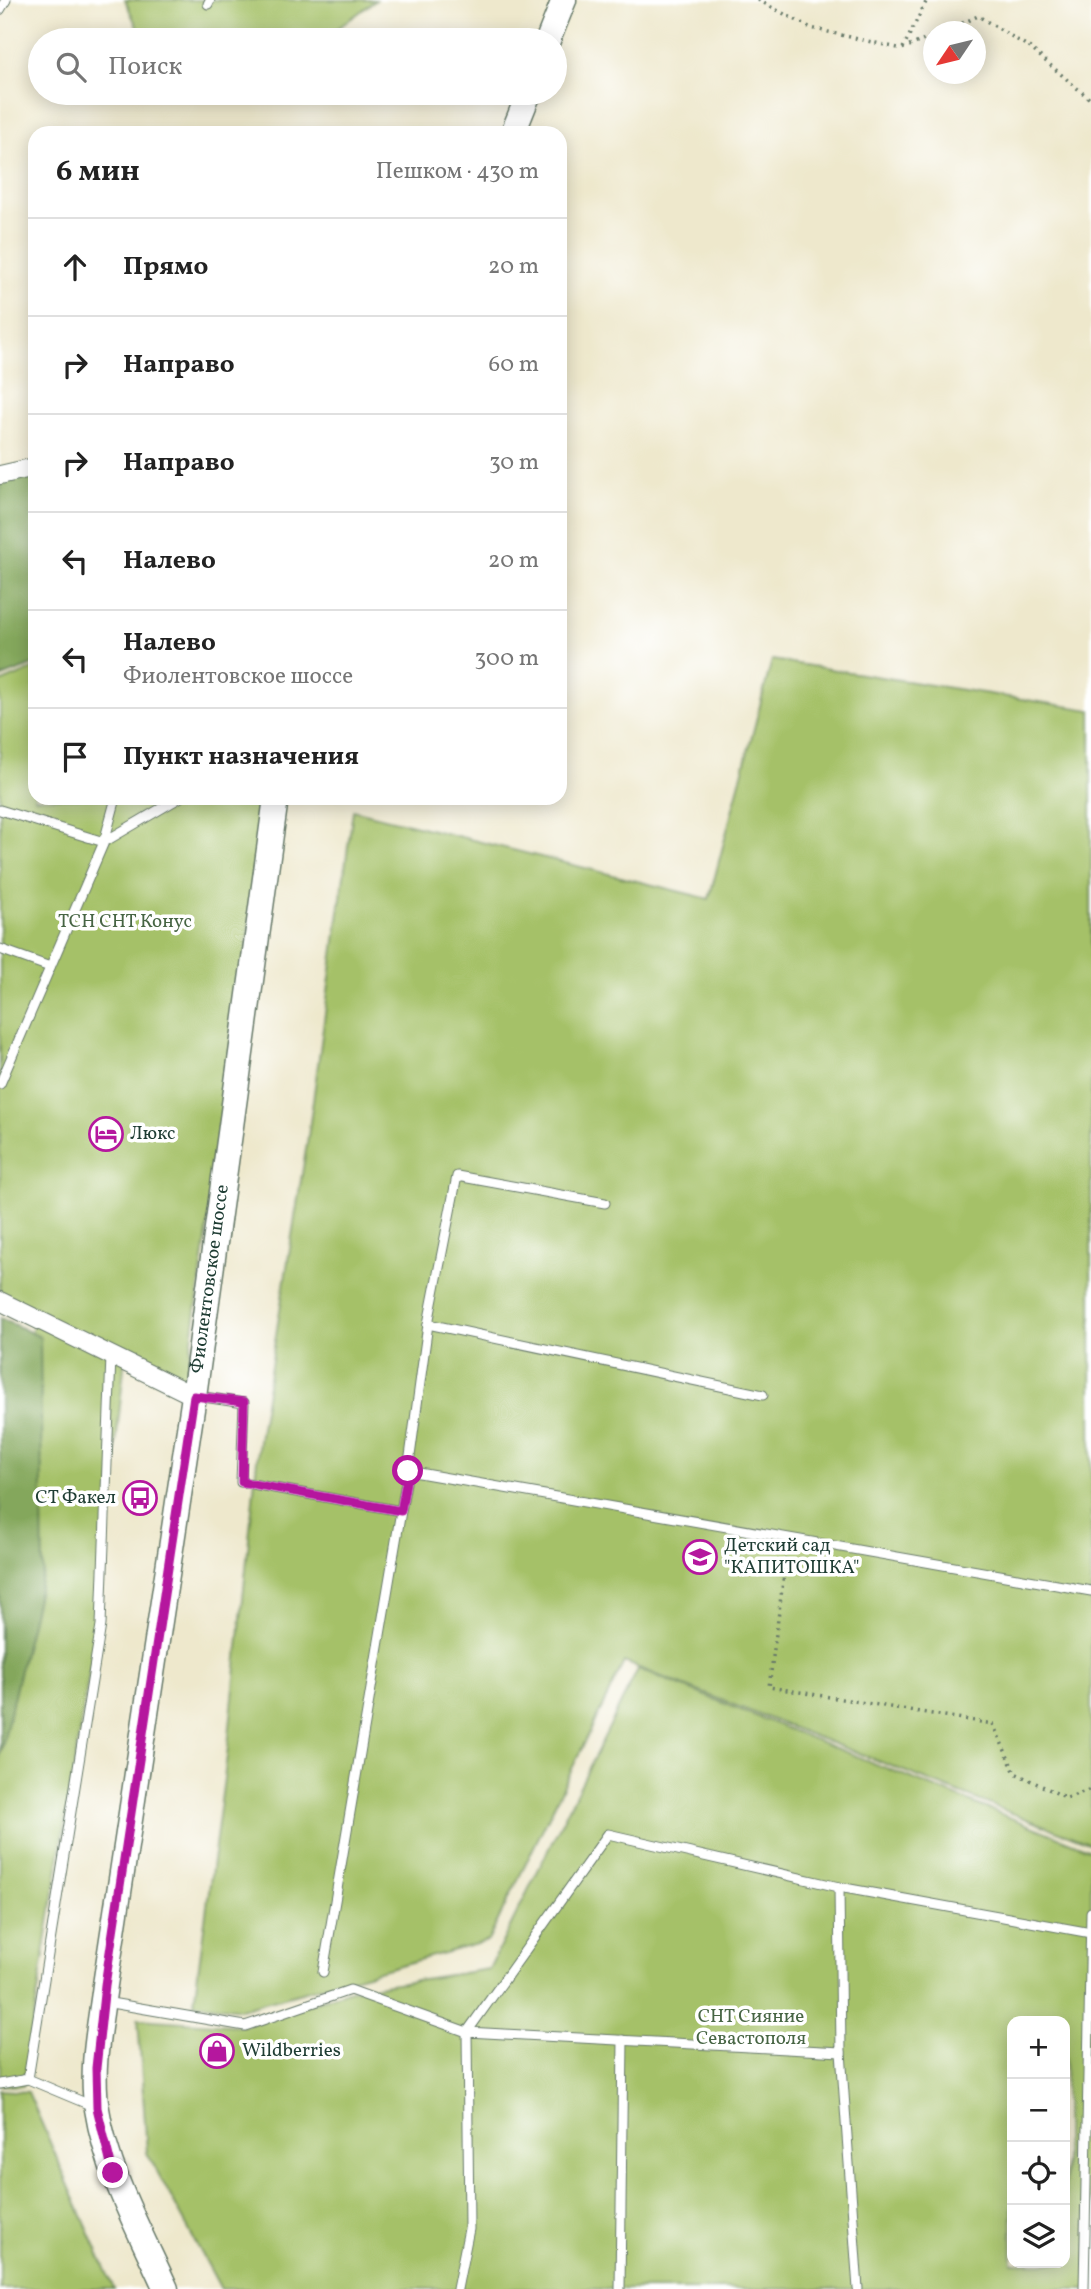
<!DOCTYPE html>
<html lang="ru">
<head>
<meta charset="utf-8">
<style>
  body { margin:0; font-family:Vollkorn,serif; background:#f2f2f2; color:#222 }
  .controls { position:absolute; right:21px; bottom:21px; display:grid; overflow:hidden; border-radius:14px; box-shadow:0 4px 18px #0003 }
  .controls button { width:63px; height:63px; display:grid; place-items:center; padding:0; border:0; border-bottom:2px solid #e0e0e0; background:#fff; color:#222; font:35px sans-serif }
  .compass { position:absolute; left:923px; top:21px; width:63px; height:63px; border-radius:50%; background:#fff; box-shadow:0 4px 18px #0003; rotate:235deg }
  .stop { position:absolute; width:21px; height:21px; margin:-16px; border:5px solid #b5179e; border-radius:50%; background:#fff }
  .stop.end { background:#b5179e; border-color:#fff; box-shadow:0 2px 7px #0008 }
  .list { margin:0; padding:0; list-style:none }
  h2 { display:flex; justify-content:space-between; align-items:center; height:91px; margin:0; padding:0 28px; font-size:30px }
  h2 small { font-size:23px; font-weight:400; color:#767676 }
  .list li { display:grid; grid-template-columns:46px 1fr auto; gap:21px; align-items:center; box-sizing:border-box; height:98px; padding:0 28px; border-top:2px solid #e0e0e0 }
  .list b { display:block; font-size:26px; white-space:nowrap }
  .list p { margin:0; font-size:23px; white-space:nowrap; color:#767676 }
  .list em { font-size:23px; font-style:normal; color:#767676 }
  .icon { flex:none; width:38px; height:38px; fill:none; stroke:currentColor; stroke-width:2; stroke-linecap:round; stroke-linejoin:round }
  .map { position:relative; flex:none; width:1091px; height:2289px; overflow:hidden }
  .search { position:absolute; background:#fff; box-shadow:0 4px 18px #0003; left:28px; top:28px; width:539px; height:77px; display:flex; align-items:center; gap:18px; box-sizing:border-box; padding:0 24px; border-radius:38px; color:#767676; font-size:26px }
  .panel { position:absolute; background:#fff; box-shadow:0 4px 18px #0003; left:28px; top:126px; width:539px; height:679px; border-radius:21px }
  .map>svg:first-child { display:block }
  .green { fill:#a5c168; stroke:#627f4e; stroke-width:2; fill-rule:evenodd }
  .forest { fill:#84a75c; stroke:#527248; stroke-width:2 }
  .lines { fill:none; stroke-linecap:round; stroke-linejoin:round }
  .service-casing { stroke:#677969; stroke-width:11 }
  .minor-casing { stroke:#677969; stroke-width:20 }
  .secondary-casing { stroke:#677969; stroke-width:27 }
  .path { stroke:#677969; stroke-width:3.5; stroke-dasharray:2 5; stroke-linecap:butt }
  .service { stroke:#fff; stroke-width:9 }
  .minor { stroke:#fff; stroke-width:18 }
  .secondary { stroke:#fff; stroke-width:24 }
  .route { stroke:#b5179e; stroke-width:9 }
  .labels { text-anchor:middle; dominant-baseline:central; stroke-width:7; stroke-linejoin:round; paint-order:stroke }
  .park-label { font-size:19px; fill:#476544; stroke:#fff }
  .poi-label { font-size:19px; fill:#1f3d34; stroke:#fff; text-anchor:start }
  .street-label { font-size:19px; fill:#1f3d34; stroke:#fff }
</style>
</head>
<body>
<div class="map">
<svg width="1091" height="2289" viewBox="0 0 1091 2289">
  <rect width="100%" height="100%" fill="#fff"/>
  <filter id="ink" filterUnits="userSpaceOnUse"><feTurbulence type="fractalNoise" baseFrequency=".0143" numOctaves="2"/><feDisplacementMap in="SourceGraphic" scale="14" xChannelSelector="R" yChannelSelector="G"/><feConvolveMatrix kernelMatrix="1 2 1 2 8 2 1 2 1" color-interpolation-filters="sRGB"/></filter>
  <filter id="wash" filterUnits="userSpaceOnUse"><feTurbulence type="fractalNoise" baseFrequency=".00686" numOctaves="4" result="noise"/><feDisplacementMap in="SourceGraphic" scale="28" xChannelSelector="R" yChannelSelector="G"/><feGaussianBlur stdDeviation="1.57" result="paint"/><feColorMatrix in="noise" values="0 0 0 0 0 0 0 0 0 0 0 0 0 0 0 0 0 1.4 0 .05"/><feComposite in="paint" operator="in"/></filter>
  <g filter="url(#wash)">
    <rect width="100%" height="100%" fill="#eee8cc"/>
    <!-- green -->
    <g class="green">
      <polygon points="125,0 376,0 322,40 143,40"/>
      <polygon points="772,660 1091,710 1091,1844 624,1662 488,1941 240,2009 194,2003 227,1756 259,1440 308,1137 353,810 709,899"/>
      <polygon points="35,668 35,798 267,798 186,1383 148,1362 133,1356 133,1353 126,1349 97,1623 23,2086 0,2085 0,1422 34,1324 0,1305 0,683"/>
      <path d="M638 1669 1091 1850V2289H221L147 2153 138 2019 245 2026 350 1990 489 1969ZM1012 2021H1065V2263H1012Z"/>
      <polygon points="0,2090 28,2092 114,2289 0,2289"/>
    </g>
    <!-- forest -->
    <g class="forest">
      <polygon points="35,474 35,664 0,678 0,480"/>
      <polygon points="0,1318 40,1337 43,1572 0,1755"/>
    </g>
  </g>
  <g filter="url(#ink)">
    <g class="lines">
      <!-- service casing -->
      <g class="service-casing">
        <g id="service">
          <polyline points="208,4 210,0"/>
          <polyline points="0,10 6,0"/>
          <polyline points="0,810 104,842 116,798"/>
          <polyline points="0,949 50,967"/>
          <polyline points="0,1084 104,842 179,798"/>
          <polyline points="428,1324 457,1176 605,1203"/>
          <polyline points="197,1396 244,1403 241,1482 401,1511 408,1471 1091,1591"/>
          <polyline points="408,1471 428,1324 763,1395"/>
          <polyline points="839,1887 1091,1933"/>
          <polyline points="323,1972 401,1511"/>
          <polyline points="105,2002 245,2026 350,1990 467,2032 841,2052 839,1887 608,1834 467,2032 469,2229 457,2289"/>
          <polyline points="841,2052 858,2289"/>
          <polyline points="28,2079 101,1625 111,1356"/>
          <polyline points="0,2084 28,2079 95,2107"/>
          <polyline points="620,2289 623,2040"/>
          <polyline points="1084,2289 1091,1912"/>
        </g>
      </g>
      <!-- minor casing -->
      <g class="minor-casing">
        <g id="minor">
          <polyline points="0,475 35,467"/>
          <polyline points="0,1301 194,1396"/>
        </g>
      </g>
      <!-- secondary casing -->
      <g class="secondary-casing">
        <g id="secondary">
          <polyline points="548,40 564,0"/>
          <polyline points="513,133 529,93"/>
          <path id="s1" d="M166 2289C140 2231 107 2173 97 2109 90 2069 100 2025 105 1985L194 1396 276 798"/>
        </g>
      </g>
      <!-- path -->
      <g class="path">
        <polyline points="758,0 811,28 902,49 934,36"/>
        <polyline points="943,32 978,16 1029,47 1091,100"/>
        <polyline points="903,48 927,0"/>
        <polyline points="787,1551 769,1687 993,1724 1015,1773 1067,1798 1091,1789"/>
      </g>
      <!-- service -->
      <use href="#service" class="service"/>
      <!-- minor -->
      <use href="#minor" class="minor"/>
      <!-- secondary -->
      <use href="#secondary" class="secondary"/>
    </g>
  </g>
  <g class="lines" filter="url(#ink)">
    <!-- route -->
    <polyline class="route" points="113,2173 97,2108 96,2068 105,1985 194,1396 244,1402 242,1482 401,1511 408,1471"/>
  </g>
  <!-- icons -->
  <defs>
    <g id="hotel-ring" transform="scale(1.75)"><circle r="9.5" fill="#fff" stroke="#b5179e" stroke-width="1.5"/><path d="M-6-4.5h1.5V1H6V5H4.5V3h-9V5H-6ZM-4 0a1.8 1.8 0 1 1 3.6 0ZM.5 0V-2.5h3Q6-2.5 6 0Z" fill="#b5179e"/></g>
    <g id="bus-ring" transform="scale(1.75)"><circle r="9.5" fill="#fff" stroke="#b5179e" stroke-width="1.5"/><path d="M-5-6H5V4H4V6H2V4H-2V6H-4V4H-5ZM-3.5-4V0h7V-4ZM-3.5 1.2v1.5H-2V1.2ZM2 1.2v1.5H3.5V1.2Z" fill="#b5179e"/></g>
    <g id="school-ring" transform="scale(1.75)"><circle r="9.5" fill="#fff" stroke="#b5179e" stroke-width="1.5"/><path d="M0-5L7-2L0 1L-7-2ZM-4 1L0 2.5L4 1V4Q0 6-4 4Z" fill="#b5179e"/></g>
    <g id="shop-ring" transform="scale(1.75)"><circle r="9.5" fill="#fff" stroke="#b5179e" stroke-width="1.5"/><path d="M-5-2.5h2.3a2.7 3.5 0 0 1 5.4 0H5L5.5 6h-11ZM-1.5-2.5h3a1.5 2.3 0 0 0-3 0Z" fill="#b5179e"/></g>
  </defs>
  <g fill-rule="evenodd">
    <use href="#hotel-ring" x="106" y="1134"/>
    <use href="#bus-ring" x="140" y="1498"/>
    <use href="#school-ring" x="700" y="1557"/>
    <use href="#shop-ring" x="217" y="2051"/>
  </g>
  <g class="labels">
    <!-- park labels -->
    <g class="park-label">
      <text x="125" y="922">ТСН СНТ Конус</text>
      <text x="751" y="2017">СНТ Сияние<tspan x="751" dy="22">Севастополя</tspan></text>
    </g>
    <!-- poi labels -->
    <g class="poi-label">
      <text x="130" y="1134">Люкс</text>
      <text x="116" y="1498" text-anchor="end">СТ Факел</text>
      <text x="724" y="1546">Детский сад<tspan x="724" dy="22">"КАПИТОШКА"</tspan></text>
      <text x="242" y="2051">Wildberries</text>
    </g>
    <!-- street labels -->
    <g class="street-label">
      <text stroke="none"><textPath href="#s1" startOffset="1032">Фиолентовское шоссе</textPath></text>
    </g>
  </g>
</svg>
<div class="controls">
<button>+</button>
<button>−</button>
<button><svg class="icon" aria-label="locate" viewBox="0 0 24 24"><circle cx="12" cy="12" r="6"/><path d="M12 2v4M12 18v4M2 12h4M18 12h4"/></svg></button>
<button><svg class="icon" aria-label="layers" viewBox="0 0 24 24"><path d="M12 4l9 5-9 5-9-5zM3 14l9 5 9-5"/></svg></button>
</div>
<svg class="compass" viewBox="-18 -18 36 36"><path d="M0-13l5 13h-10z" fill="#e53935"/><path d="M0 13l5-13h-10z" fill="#767676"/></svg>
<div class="stop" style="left:408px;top:1471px"></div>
<div class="stop end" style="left:113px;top:2173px"></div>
<div class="search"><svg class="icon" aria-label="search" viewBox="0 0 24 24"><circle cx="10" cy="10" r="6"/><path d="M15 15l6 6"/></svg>Поиск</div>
<section class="panel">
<h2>6 мин<small>Пешком · 430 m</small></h2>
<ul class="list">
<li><svg class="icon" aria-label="ahead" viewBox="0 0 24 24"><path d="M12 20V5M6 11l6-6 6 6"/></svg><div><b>Прямо</b></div><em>20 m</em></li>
<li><svg class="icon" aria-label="right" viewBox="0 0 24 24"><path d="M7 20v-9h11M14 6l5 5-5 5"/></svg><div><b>Направо</b></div><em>60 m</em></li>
<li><svg class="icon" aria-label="right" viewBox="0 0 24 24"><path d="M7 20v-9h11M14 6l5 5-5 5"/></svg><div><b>Направо</b></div><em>30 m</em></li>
<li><svg class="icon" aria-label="left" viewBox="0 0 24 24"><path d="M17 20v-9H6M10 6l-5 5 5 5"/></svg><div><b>Налево</b></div><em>20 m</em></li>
<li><svg class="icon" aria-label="left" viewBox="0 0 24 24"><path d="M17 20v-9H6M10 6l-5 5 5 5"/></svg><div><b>Налево</b><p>Фиолентовское шоссе</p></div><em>300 m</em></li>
<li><svg class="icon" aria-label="arrive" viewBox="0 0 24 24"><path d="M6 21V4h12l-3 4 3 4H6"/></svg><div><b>Пункт назначения</b></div></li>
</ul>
</section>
</div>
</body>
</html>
